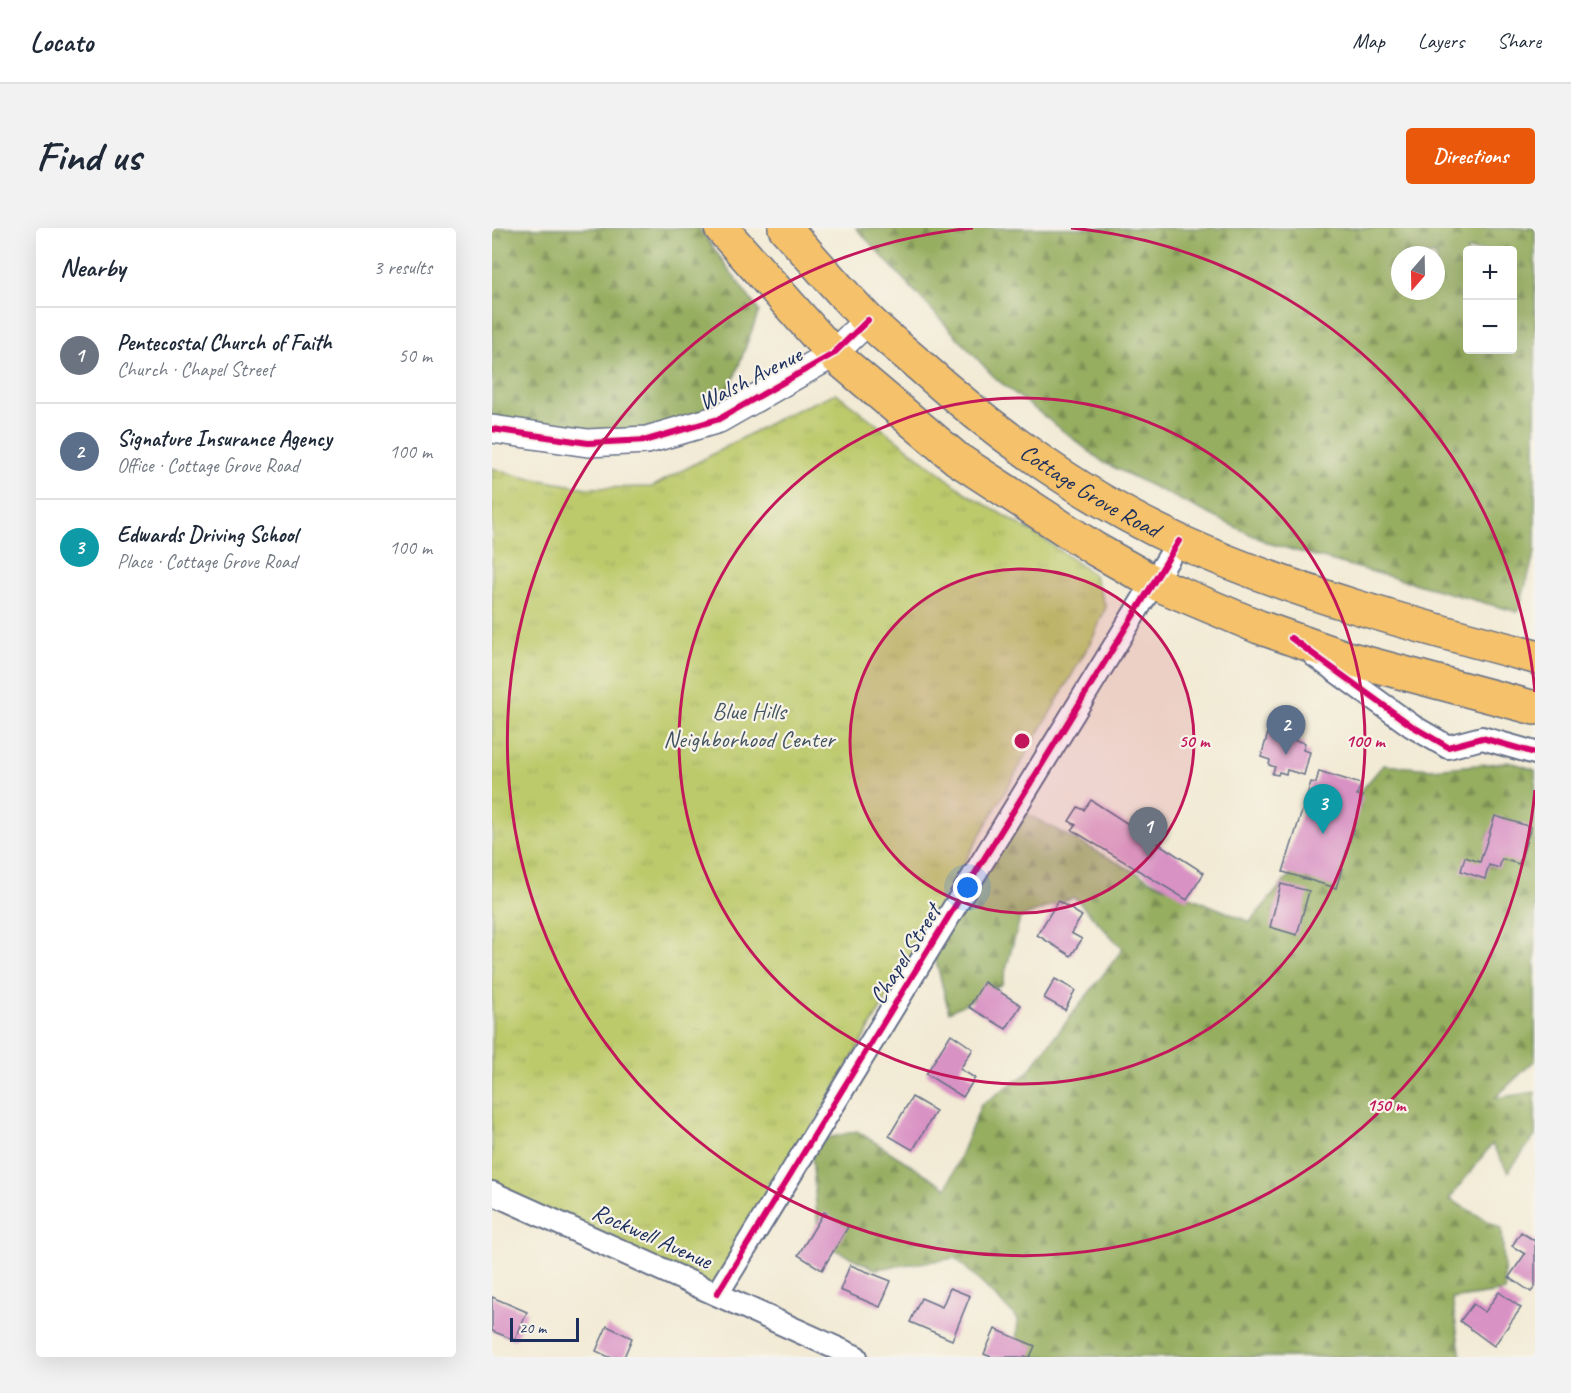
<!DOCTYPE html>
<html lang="en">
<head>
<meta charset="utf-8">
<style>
  body { margin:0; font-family:Caveat,sans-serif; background:#f2f2f3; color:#1f2937 }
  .controls { position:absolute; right:18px; top:18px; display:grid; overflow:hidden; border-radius:6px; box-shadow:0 6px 24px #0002 }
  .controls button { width:54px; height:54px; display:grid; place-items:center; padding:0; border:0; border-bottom:2px solid #e0e1e3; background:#fff; color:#1f2937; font:30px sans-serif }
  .compass { position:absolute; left:899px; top:18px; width:54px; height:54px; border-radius:50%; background:#fff; box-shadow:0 6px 24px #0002; rotate:200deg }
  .scale { position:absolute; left:18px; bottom:15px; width:69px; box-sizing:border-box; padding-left:6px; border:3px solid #1b2f5e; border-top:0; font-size:16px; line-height:21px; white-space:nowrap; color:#1b2f5e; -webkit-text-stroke:4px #f7f3e8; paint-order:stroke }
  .you { position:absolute; left:476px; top:660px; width:21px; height:21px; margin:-15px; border:4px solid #fff; border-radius:50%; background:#1a73e8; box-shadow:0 0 0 9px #1a73e833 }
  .badge { display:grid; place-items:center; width:39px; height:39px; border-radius:50%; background:#ea580c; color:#fff; font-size:20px; font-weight:700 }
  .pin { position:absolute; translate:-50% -50px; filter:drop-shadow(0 2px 3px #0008) }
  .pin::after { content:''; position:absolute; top:32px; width:21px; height:18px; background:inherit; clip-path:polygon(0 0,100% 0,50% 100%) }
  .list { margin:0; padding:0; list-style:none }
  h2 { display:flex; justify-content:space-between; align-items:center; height:78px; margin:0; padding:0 24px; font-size:26px }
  h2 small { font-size:20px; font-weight:400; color:#747a83 }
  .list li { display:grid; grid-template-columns:39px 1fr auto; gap:18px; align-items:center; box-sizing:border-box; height:96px; padding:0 24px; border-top:2px solid #e0e1e3 }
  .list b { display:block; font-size:22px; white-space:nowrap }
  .list p { margin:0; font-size:20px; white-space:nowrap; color:#747a83 }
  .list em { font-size:20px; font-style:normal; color:#747a83 }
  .map { position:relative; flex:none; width:1043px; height:1129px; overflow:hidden; border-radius:6px }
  header { display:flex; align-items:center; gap:36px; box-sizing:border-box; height:84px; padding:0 30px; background:#fff; border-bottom:2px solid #e0e1e3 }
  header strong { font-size:28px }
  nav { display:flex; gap:33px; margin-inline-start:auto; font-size:21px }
  .intro { display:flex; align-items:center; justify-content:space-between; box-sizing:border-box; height:144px; padding:0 36px }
  h1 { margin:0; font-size:42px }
  .button { padding:15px 27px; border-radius:6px; background:#ea580c; color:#fff; font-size:21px; font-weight:700 }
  main { display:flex; gap:36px; padding:0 36px }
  aside { flex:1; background:#fff; border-radius:6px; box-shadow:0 6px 24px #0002 }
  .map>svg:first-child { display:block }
  .forest { fill:url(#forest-firs); stroke:#586e5f; stroke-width:1.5; fill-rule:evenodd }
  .park { fill:url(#park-tufts); stroke:#6c7c65; stroke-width:1.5 }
  .building { fill:#d992c4 }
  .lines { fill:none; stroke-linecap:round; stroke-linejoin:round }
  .minor-casing { stroke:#667087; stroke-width:26 }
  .tertiary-casing { stroke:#667087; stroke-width:30 }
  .primary-casing { stroke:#667087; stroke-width:36 }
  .minor { stroke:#fff; stroke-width:22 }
  .tertiary { stroke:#fff; stroke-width:27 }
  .primary { stroke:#f5c16b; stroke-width:33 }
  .cycleway-casing { stroke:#f7f3e8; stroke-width:10 }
  .cycleway { stroke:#d6006c; stroke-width:6 }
  .ring { fill:none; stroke:#c2185b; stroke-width:3 }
  .labels { text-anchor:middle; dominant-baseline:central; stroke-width:4.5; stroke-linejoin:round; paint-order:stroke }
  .street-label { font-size:24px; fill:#1b2f5e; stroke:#f7f3e8 }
  .park-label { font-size:24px; fill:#445662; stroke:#f7f3e8 }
  .centre { fill:#c2185b; stroke:#f7f3e8; stroke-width:3 }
  .ring-label { font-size:18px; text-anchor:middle; font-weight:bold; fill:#c2185b; stroke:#f7f3e8; stroke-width:4.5; stroke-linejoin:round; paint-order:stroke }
</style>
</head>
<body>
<header>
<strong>Locato</strong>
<nav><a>Map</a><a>Layers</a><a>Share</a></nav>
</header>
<div class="intro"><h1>Find us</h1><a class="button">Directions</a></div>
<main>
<aside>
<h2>Nearby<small>3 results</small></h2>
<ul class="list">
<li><span class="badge" style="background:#6b7280">1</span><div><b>Pentecostal Church of Faith</b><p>Church · Chapel Street</p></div><em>50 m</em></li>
<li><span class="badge" style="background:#5c6f8a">2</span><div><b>Signature Insurance Agency</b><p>Office · Cottage Grove Road</p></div><em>100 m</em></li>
<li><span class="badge" style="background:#0f9aa8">3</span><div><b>Edwards Driving School</b><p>Place · Cottage Grove Road</p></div><em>100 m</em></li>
</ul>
</aside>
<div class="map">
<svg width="1043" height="1129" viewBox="0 0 1043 1129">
  <defs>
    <pattern id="forest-firs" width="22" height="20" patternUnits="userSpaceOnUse" patternTransform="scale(1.5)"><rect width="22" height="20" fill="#96ae60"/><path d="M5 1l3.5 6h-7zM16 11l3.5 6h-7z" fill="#7a8e52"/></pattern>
    <pattern id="park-tufts" width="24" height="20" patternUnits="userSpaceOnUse" patternTransform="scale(1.5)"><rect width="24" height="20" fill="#bdca6c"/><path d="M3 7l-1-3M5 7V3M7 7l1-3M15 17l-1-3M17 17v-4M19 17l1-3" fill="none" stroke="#a2ae60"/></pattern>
  </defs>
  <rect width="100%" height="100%" fill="#f7f3e8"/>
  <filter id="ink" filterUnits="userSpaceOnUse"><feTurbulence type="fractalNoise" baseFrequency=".0167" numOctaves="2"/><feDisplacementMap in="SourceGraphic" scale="12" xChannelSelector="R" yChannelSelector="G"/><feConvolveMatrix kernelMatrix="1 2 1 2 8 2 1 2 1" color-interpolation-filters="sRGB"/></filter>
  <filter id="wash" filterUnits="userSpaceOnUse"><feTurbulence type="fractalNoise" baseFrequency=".008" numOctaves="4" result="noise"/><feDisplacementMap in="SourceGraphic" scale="24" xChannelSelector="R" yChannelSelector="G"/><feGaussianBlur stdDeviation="1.35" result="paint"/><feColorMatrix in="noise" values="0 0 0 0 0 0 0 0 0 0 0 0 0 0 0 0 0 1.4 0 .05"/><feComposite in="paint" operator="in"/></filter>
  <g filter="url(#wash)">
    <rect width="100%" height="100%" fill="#f2ead4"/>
    <!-- forest -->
    <g class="forest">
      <polygon points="0,0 207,0 267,83 227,191 155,212 0,198"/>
      <path d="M364 0H1043V324L1026 384 776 315 611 234 503 150ZM1020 22V122H975V22ZM908 27H944V63H908Z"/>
      <polygon points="1019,534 1043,542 1043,832 1003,870 1043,864 1043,908 1016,944 1000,916 957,971 1010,1001 1013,1063 960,1071 969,1129 523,1129 526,1091 464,1030 383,1041 327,1014 319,914 365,903 455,960 489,877 534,846 631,721 582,669 528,690 510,756 457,784 440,717 524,580 662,654 758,694 891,537 940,541"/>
    </g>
    <!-- park -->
    <polygon class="park" points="344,165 475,266 549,309 602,347 614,379 601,410 225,1066 0,965 0,240 30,249 95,260 160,259 293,187"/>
    <g id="blocks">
      <!-- building -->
      <g class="building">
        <polygon points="776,505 813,515 811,522 818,524 812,547 795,542 794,546 787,544 786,547 780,546 783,539 777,537 778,532 769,529"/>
        <polygon points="827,543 869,556 865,567 871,568 844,660 791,644 819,554 824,555"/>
        <polygon points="599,572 712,645 695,672 580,602 584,597 577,593 586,579 592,582"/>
        <polygon points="1003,588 1039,599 1027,636 1010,631 1007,640 997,637 993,651 969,643 973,629 988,634"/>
        <polygon points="789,656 817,663 805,707 778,699"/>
        <polygon points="566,673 590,688 579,705 590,711 579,728 545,707"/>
        <polygon points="563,751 583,762 573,782 552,770"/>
        <polygon points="492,754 529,777 514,801 477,779"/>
        <polygon points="459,806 481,821 468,841 483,850 471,869 434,846"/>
        <polygon points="420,869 444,883 421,922 397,908"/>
        <polygon points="332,984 356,999 330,1042 306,1027"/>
        <polygon points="1029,1004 1043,1013 1043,1059 1039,1064 1017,1049 1033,1026 1020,1018"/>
        <polygon points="358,1037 399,1053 388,1079 348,1062"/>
        <polygon points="458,1060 478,1068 460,1112 418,1094 429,1070 450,1079"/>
        <polygon points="1007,1064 1029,1080 1002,1118 968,1093 981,1076 993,1084"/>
        <polygon points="0,1069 35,1084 23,1112 0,1103"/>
        <polygon points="115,1098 140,1110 132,1129 117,1129 104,1123"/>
        <polygon points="503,1101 543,1118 538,1129 499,1129 492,1126"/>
      </g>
    </g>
  </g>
  <g filter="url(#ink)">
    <use href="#blocks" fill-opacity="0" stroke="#667087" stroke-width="1.5"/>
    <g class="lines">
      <!-- minor casing -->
      <g class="minor-casing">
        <g id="minor">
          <polyline points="822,427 920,498 956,519 990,510 1043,525"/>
          <polyline points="0,965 364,1129"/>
          <polyline points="225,1066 687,313"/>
        </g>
      </g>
      <!-- tertiary casing -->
      <g class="tertiary-casing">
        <polyline id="tertiary" points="0,201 96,215 155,212 227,191 341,126 376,92"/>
      </g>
      <!-- primary casing -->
      <g class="primary-casing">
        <g id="primary">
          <polyline points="229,0 341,126 465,231 603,321 663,355 767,399 855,430 1043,480"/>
          <path id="s1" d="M293 0C320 30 347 62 375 91 391 107 409 121 426 136 504 206 593 270 689 314 803 365 922 397 1043 429"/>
        </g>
      </g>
      <!-- minor -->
      <use href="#minor" class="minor"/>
      <!-- tertiary -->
      <use href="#tertiary" class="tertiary"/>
      <!-- primary -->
      <use href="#primary" class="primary"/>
      <!-- cycleway casing -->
      <g class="cycleway-casing">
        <g id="cycleway">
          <polyline points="0,201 96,215 155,212 227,191 341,126 376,92"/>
          <polyline points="799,410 920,498 956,519 990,510 1043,525"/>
          <polyline points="225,1066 687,313"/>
        </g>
      </g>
      <!-- cycleway -->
      <use href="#cycleway" class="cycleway"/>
    </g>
  </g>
  <!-- distance rings -->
  <circle cx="530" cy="513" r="172" fill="#c2185b" fill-opacity=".12"/>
  <g class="ring">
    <circle cx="530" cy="513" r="172"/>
    <circle cx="530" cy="513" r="343"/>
    <path d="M1043 562A515 515 0 1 1 481 0M579 0A515 515 0 0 1 1043 464"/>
  </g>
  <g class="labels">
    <!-- street labels -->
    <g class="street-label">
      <text transform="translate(258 150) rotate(-27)">Walsh Avenue</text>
      <text stroke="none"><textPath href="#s1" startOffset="405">Cottage Grove Road</textPath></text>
      <text transform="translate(413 726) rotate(-58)">Chapel Street</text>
      <text transform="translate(160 1008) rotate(24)">Rockwell Avenue</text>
    </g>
    <!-- park labels -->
    <g class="park-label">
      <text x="257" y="483">Blue Hills<tspan x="257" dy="28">Neighborhood Center</tspan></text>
    </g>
  </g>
  <circle cx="530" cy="513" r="9" class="centre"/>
  <g class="ring-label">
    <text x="702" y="519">50 m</text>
    <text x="873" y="519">100 m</text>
    <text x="894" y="883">150 m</text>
  </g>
</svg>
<div class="controls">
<button>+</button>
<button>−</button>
</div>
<svg class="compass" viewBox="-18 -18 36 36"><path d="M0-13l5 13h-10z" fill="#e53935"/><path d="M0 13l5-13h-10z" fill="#747a83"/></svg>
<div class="scale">20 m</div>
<div class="you"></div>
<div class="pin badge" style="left:656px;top:629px;background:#6b7280">1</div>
<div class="pin badge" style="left:794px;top:527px;background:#5c6f8a">2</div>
<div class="pin badge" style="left:831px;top:606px;background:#0f9aa8">3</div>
</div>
</main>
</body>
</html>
